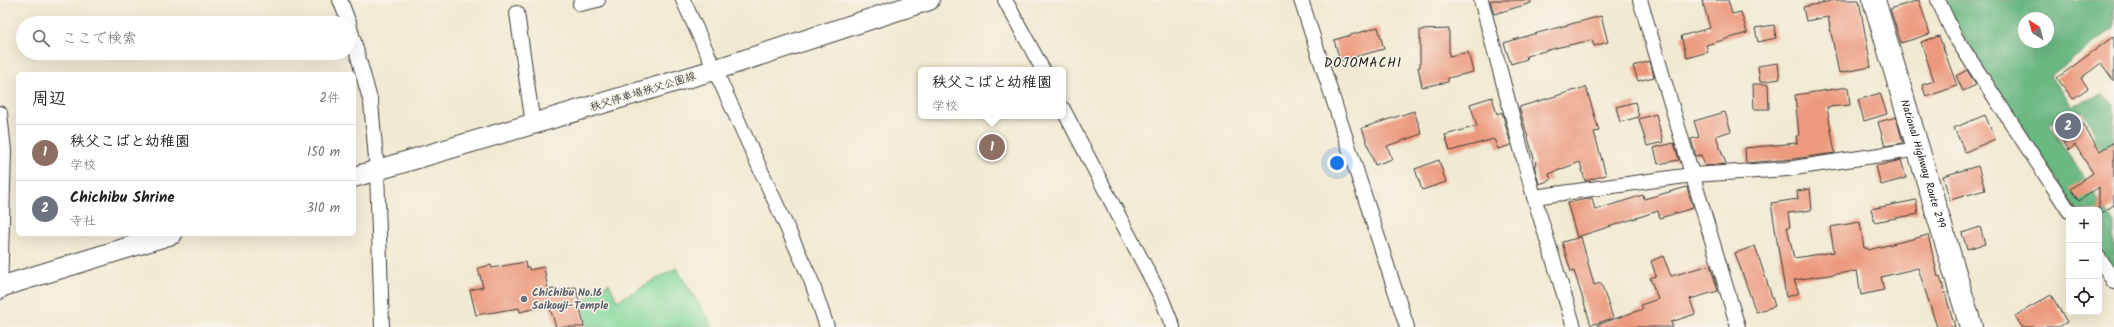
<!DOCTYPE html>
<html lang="ja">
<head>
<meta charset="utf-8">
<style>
  body { margin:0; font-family:Kalam,"Klee One",sans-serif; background:#f2f2f2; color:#202124 }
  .controls { position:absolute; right:12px; bottom:12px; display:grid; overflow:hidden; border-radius:6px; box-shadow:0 4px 16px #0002 }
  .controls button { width:36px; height:36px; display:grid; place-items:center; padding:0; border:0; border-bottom:1px solid #e0e0e0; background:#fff; color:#202124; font:20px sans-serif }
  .compass { position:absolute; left:2018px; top:12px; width:36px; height:36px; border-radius:50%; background:#fff; box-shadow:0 4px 16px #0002; rotate:324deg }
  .you { position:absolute; left:1337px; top:163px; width:14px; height:14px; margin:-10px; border:3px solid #fff; border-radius:50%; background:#1a73e8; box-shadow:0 0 0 6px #1a73e833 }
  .badge { display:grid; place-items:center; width:26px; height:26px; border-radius:50%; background:#7c3aed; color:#fff; font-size:13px; font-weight:700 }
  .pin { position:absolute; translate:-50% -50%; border:2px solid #fff; box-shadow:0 1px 4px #0006 }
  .popup { position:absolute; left:918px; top:67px; width:148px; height:52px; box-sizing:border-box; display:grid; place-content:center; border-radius:6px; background:#fff; filter:drop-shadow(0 1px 3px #0005); font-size:13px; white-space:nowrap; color:#757577 }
  .popup b { font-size:15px; color:#202124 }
  .popup::after { content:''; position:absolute; left:50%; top:100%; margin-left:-8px; border:8px solid transparent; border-top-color:#fff }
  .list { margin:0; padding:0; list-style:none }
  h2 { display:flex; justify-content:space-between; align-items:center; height:52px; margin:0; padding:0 16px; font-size:17px }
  h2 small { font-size:13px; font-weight:400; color:#757577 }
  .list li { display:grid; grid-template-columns:26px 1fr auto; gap:12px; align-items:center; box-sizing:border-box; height:56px; padding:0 16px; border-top:1px solid #e0e0e0 }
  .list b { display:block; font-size:15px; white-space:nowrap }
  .list p { margin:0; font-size:13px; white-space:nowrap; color:#757577 }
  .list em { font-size:13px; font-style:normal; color:#757577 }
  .icon { flex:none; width:22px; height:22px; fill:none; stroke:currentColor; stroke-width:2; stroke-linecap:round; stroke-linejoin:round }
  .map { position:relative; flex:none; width:2114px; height:327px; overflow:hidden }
  .search { position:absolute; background:#fff; box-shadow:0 4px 16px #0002; left:16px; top:16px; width:340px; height:44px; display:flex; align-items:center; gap:10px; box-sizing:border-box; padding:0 14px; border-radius:22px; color:#757577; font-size:15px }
  .panel { position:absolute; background:#fff; box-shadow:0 4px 16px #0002; left:16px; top:72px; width:340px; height:164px; border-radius:6px }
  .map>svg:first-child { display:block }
  .green { fill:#83d89a; stroke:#507a5b }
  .forest { fill:#6ab882; stroke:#436a4f; fill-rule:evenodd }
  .building { fill:#ec997d }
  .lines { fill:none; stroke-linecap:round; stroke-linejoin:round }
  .street-casing { stroke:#3c3b37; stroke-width:16 }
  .secondary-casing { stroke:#3c3b37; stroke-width:22 }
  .highway-casing { stroke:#3c3b37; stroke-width:24 }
  .street { stroke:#fff; stroke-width:14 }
  .secondary { stroke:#fff; stroke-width:20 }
  .highway { stroke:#fff; stroke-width:22 }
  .worship-dot { fill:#6b7280; stroke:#f7f3e8; stroke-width:1.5 }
  .labels { text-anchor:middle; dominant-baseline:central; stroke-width:3; stroke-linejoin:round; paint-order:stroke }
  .street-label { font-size:11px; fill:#1c1c1c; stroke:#f7f3e8 }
  .worship-label { font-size:11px; font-weight:bold; fill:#5b616d; stroke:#f7f3e8; text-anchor:start }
  .quarter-label { font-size:13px; letter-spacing:1px; fill:#1c1c1c; stroke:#f7f3e8 }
</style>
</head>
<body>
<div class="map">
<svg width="2114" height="327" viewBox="0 0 2114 327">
  <rect width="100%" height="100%" fill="#f7f3e8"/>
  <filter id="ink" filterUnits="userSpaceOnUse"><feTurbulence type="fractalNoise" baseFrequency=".025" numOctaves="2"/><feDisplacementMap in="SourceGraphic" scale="8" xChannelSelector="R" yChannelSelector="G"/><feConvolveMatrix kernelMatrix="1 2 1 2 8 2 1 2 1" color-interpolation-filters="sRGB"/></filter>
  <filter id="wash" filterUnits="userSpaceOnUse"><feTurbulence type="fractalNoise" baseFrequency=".012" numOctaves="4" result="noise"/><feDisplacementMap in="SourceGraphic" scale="16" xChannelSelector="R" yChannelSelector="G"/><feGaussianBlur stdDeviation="0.9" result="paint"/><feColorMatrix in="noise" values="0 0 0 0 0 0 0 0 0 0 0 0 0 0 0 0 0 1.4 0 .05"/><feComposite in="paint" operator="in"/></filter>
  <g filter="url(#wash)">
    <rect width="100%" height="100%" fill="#f1e9d1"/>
    <!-- green -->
    <polygon class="green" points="676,268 712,325 709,327 587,327 582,302 609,283 617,301"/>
    <!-- forest -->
    <path class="forest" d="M1944 0H2114V28L2050 76 2072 106 2102 94 2114 104V179L2094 142 2095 133 2083 111 2049 124 2114 224V270L2099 246V210H2076L1962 35ZM2024 18H2048V42H2024Z"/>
    <g id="blocks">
      <!-- building -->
      <g class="building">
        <polygon points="1490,0 1530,0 1531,3 1494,14"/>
        <polygon points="1702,0 1728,0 1732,14 1741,12 1747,33 1706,45 1708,52 1687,58 1681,36 1710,28"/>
        <polygon points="1836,0 1859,0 1871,67 1839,73 1828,17 1806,21 1803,7"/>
        <polygon points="1919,0 1930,34 1901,43 1890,9"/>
        <polygon points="1601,16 1608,42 1594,46 1592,40 1560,47 1526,56 1527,59 1511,64 1504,43 1530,35"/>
        <polygon points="1774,25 1776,38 1758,42 1755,28"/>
        <polygon points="1378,27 1384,49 1340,61 1334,40"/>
        <polygon points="1449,29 1449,56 1468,52 1473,72 1448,78 1448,82 1422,87 1418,67 1420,67 1420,30"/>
        <polygon points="1939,36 1957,86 1926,97 1922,85 1934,81 1921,42"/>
        <polygon points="2114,36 2114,81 2101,63 2081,78 2088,88 2073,99 2057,78"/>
        <polygon points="1650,61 1654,77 1638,81 1633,66"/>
        <polygon points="1778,63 1780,79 1760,82 1758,66"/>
        <polygon points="1967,70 1976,85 1963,91 1956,76"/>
        <polygon points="1753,84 1768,84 1769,109 1754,109"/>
        <polygon points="1586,87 1599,131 1594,132 1606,175 1585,181 1580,162 1549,174 1551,180 1539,184 1534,165 1536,165 1519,107"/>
        <polygon points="1848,87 1850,105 1827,107 1835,153 1793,159 1746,163 1745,148 1797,143 1796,136 1799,136 1795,95"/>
        <polygon points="1880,93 1887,114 1864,121 1858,100"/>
        <polygon points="1492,97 1497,114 1502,112 1511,145 1498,149 1494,139 1450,151 1445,135 1477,126 1470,104"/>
        <polygon points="1635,102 1639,117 1620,122 1616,107"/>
        <polygon points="1414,111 1422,134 1387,146 1392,159 1375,165 1362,128"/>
        <polygon points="1725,112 1731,131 1716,136 1726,164 1705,166 1701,155 1696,156 1691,139 1699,137 1694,121"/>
        <polygon points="2075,113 2100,151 2114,142 2114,205 2099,215 2099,187 2079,201 2070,189 2093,173 2075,145 2069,150 2054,127"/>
        <polygon points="1656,114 1663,142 1647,146 1639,119"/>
        <polygon points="1985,115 1995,139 1965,152 1954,128"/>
        <polygon points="1896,117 1903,143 1885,146 1878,122"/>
        <polygon points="1674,143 1679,160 1658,164 1654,148"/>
        <polygon points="1439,160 1446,182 1422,190 1415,169"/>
        <polygon points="1901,160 1906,178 1881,185 1876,166"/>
        <polygon points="1978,166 1985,190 1950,200 1943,176"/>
        <polygon points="1687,187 1693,208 1660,218 1658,211 1577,237 1567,203 1592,198 1595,210 1643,195 1644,199"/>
        <polygon points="1810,189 1812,210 1788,213 1790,227 1787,227 1794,258 1834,252 1830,227 1860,222 1864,248 1867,248 1868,250 1928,235 1938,277 1940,276 1955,327 1937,327 1918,268 1881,277 1884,290 1861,295 1857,271 1794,280 1799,293 1786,297 1771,203 1798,199 1797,191"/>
        <polygon points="1916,200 1918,214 1874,222 1871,209"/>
        <polygon points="1980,227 1985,244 1967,249 1962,233"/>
        <polygon points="1581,237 1594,285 1601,283 1613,318 1591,325 1574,271 1571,272 1562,242"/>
        <polygon points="1755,246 1775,306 1756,312 1735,253"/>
        <polygon points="1663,256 1671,276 1710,265 1718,291 1690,299 1695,314 1671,322 1673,327 1598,327 1597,325 1643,309 1641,305 1658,299 1650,278 1656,276 1651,261"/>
        <polygon points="525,262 526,267 529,267 529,270 544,267 548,290 555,289 556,291 576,287 584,327 556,327 549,305 520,312 519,308 476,315 470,290 483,287 478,268 491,265 492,268"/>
        <polygon points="2051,295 2067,322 2059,327 2022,327 2015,316"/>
      </g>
    </g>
  </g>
  <g filter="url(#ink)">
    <use href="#blocks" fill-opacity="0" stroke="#3c3b37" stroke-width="1"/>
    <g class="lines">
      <!-- street casing -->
      <g class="street-casing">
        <g id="street">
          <polyline points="340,0 349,23"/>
          <polyline points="683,0 811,280 827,327"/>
          <polyline points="1005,0 1043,70"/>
          <polyline points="1301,0 1407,327"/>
          <polyline points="1481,0 1534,197 1574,327"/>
          <polyline points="1640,0 1738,327"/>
          <polyline points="1938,0 1954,35 2069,211"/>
          <polyline points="580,4 598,0"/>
          <polyline points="517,13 533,125"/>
          <polyline points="349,24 371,103 377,170 382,327"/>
          <polyline points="1063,109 1161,297 1173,327"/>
          <polyline points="0,113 4,151 0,292"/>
          <polyline points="1534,197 1692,175 1787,169 1919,149"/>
          <polyline points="2099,258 2114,282"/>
        </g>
      </g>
      <!-- secondary casing -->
      <g class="secondary-casing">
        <g id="secondary">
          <polyline points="354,177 714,70 929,0"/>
          <polyline points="0,287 172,234"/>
        </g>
      </g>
      <!-- highway casing -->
      <g class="highway-casing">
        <g id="highway">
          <path id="s1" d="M1874 0 1971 327"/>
        </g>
      </g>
      <!-- street -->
      <use href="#street" class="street"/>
      <!-- secondary -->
      <use href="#secondary" class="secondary"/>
      <!-- highway -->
      <use href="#highway" class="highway"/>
    </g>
  </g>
  <!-- markers -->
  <circle class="worship-dot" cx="524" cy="299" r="4"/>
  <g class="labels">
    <!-- street labels -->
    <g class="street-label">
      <text transform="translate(643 92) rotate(-17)">秩父停車場秩父公園線</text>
      <text stroke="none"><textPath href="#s1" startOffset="171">National Highway Route 299</textPath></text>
    </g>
    <!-- worship labels -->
    <g class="worship-label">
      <text x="532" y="293">Chichibu No.16<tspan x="532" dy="13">Saikouji-Temple</tspan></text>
    </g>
    <!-- quarter labels -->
    <g class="quarter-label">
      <text x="1363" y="63">DOJOMACHI</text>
    </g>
  </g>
</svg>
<div class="controls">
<button>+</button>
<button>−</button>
<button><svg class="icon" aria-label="locate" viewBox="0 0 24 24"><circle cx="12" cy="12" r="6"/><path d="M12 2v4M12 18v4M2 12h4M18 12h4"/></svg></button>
</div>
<svg class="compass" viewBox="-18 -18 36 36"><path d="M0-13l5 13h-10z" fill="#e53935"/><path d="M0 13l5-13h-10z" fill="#757577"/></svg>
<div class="you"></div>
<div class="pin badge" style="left:992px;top:147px;background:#8d6e63">1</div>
<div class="popup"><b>秩父こばと幼稚園</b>学校</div>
<div class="pin badge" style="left:2068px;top:126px;background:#6b7280">2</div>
<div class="search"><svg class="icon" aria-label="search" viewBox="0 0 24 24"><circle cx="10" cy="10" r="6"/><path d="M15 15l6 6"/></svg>ここで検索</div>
<section class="panel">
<h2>周辺<small>2件</small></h2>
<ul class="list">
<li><span class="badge" style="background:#8d6e63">1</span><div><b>秩父こばと幼稚園</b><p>学校</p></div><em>150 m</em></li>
<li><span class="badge" style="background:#6b7280">2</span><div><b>Chichibu Shrine</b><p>寺社</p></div><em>310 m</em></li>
</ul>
</section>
</div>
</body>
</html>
